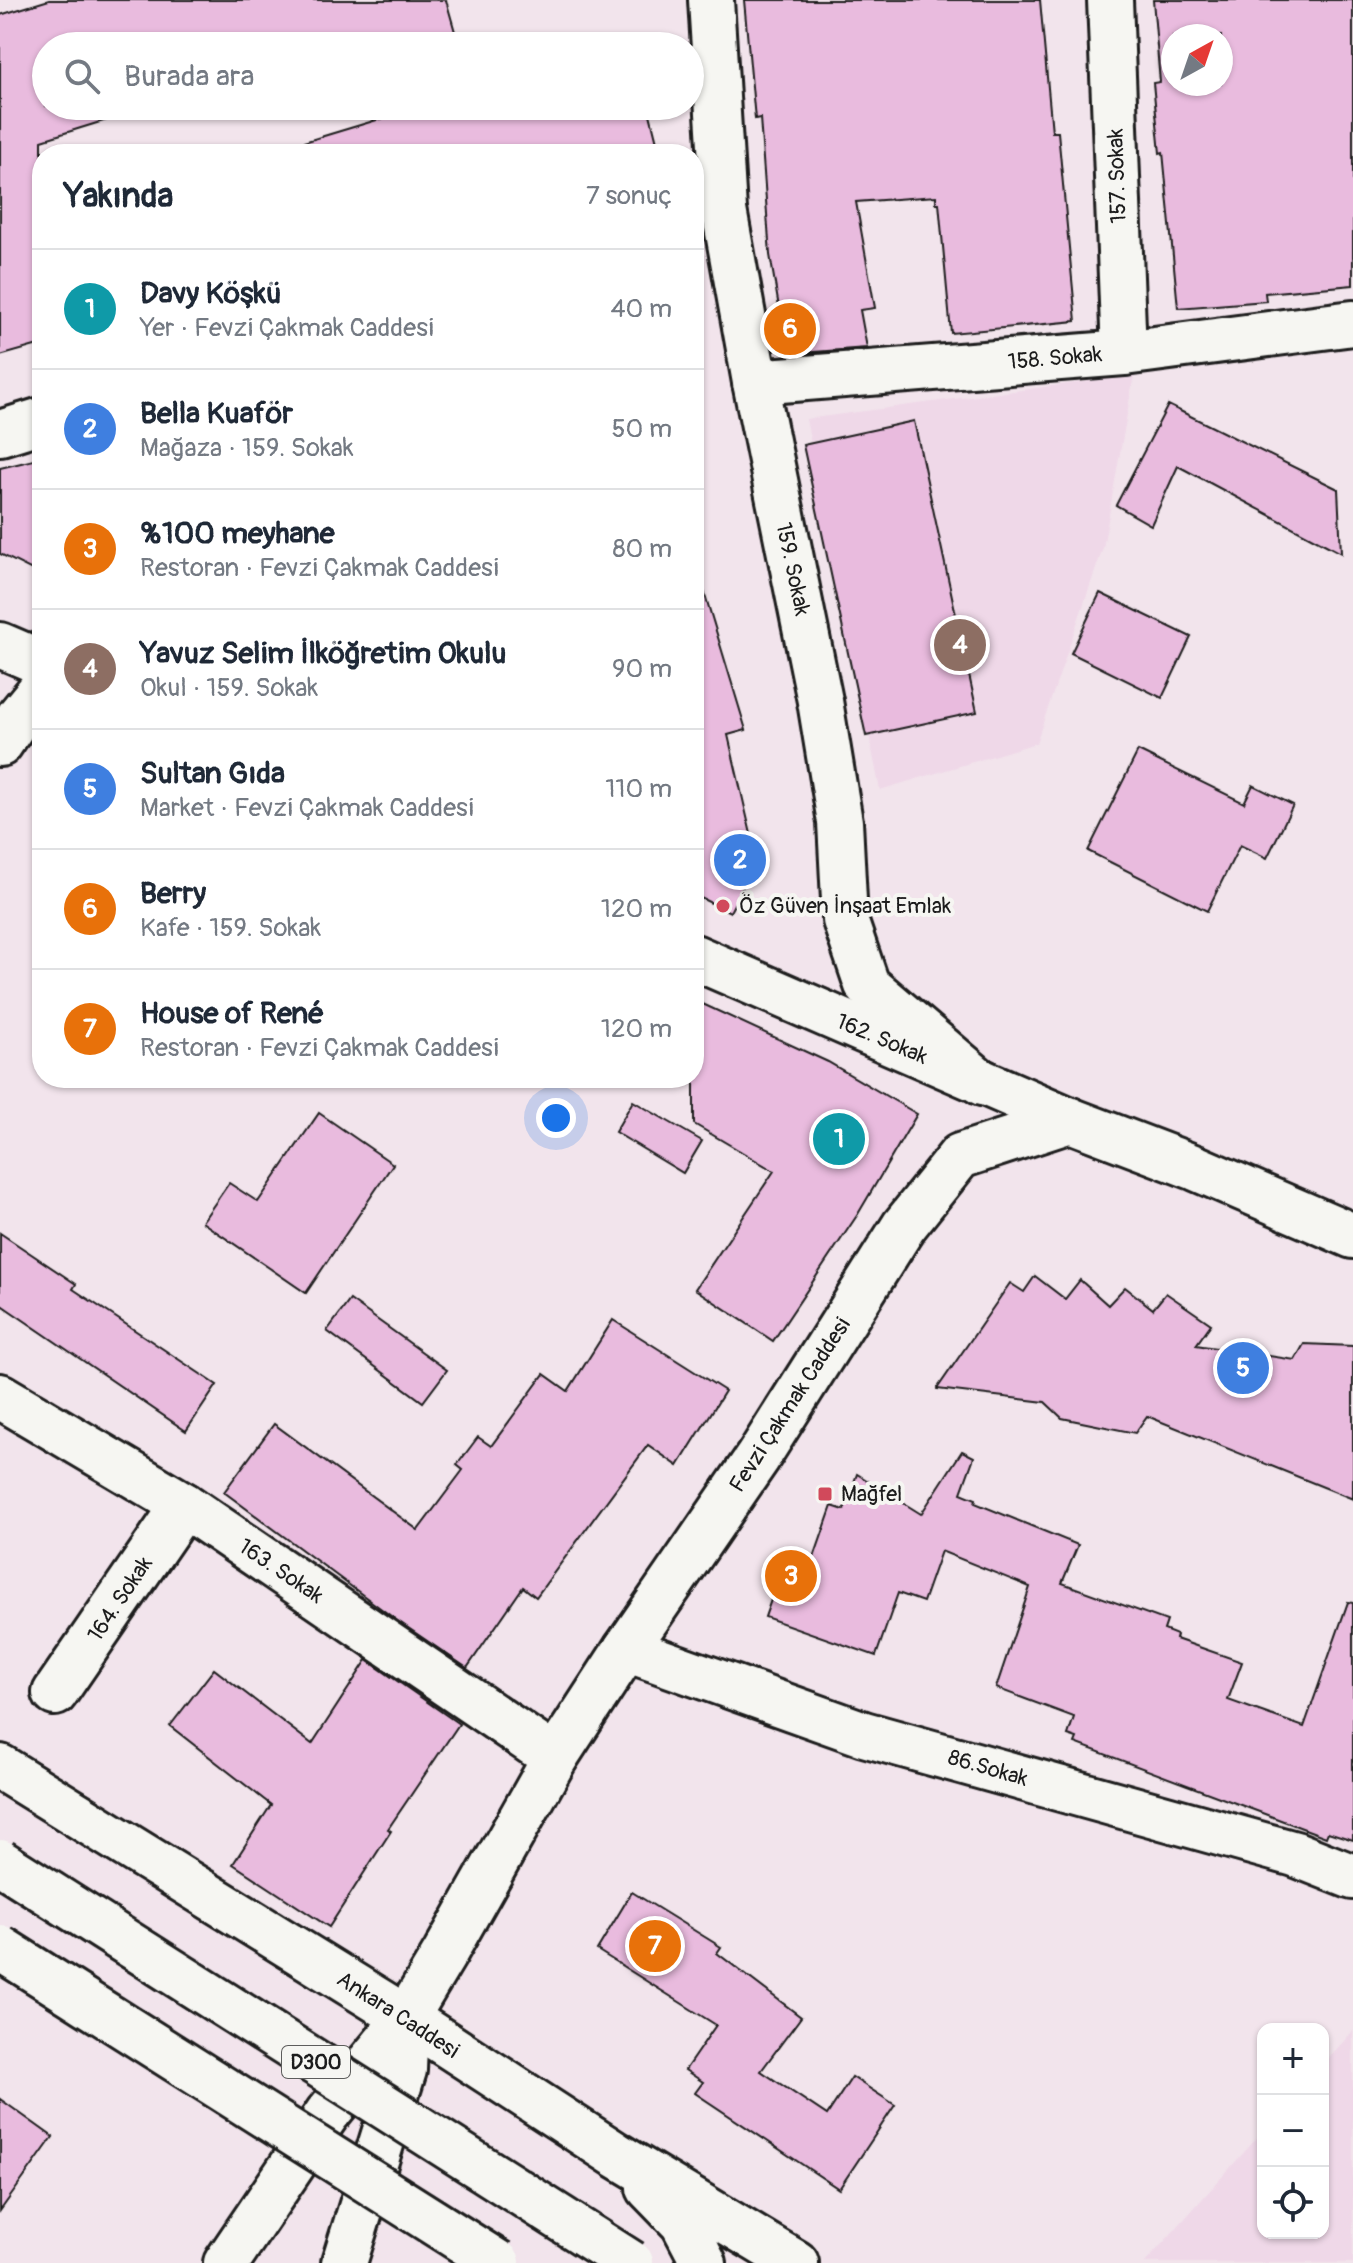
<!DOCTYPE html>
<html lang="tr">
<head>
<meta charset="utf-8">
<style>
  body { margin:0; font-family:Pangolin,sans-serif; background:#f2f2f3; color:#1f2937 }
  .controls { position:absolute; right:24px; bottom:24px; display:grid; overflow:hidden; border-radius:16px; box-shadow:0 2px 6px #0004 }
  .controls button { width:72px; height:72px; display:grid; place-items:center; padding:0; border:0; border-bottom:2px solid #e0e1e3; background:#fff; color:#1f2937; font:40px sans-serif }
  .compass { position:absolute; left:1161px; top:24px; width:72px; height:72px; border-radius:50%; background:#fff; box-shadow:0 2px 6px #0004; rotate:40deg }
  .you { position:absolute; left:556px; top:1118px; width:28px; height:28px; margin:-20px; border:6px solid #fff; border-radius:50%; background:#1a73e8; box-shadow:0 0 0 12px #1a73e833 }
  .badge { display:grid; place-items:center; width:52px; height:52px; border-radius:50%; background:#1a73e8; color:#fff; font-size:26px; font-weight:700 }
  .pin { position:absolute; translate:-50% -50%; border:4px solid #fff; box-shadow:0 2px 8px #0006 }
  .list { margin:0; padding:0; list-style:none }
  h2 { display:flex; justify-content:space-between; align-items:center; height:104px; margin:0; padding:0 32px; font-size:34px }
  h2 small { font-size:26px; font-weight:400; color:#747a83 }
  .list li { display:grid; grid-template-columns:52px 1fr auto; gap:24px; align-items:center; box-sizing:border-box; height:120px; padding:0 32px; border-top:2px solid #e0e1e3 }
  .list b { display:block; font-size:30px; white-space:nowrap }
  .list p { margin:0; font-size:26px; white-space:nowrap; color:#747a83 }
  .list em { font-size:26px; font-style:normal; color:#747a83 }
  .icon { flex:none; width:44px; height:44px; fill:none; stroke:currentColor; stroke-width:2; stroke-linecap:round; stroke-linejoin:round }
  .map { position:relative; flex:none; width:1353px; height:2263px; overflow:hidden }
  .search { position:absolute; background:#fff; box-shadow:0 2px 6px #0004; left:32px; top:32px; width:672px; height:88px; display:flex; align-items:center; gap:20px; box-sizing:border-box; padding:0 28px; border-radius:44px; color:#747a83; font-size:30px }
  .panel { position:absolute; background:#fff; box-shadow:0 2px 6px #0004; left:32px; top:144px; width:672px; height:944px; border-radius:32px }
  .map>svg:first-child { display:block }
  .built { fill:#efd8e8 }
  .building { fill:#e9bbde; stroke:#1c1c1c; stroke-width:2; fill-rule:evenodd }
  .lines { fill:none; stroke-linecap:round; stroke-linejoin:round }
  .minor-casing { stroke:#1c1c1c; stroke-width:50 }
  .major-casing { stroke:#1c1c1c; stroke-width:50 }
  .minor { stroke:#f6f6f2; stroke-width:44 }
  .major { stroke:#f6f6f2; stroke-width:44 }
  .highway-bridge-casing { stroke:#1c1c1c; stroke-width:50; stroke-linecap:butt }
  .highway-bridge { stroke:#f6f6f2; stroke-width:44 }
  .poi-dot { fill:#d1495b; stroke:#f6f6f2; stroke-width:3 }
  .labels { text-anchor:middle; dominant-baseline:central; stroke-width:8; stroke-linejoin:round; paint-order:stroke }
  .shield { fill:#f6f6f2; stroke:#5d5d5c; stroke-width:2 }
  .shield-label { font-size:20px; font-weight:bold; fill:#1c1c1c }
  .street-label { font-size:22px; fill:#1c1c1c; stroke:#f6f6f2 }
  .poi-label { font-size:22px; fill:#1c1c1c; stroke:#f6f6f2; text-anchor:start }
</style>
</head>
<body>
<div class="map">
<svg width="1353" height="2263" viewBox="0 0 1353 2263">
  <rect width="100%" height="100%" fill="#f2e4ec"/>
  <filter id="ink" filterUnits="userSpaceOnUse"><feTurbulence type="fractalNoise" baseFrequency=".0125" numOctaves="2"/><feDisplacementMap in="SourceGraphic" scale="16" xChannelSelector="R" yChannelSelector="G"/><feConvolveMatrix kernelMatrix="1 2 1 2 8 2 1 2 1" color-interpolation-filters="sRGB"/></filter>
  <g filter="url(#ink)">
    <!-- built -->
    <g class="built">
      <polygon points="1134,375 1103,548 1036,743 880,790 806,419"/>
      <polygon points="1353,2031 1353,2263 1145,2263 1263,2131 1263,2233 1323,2233 1323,2064"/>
    </g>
    <!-- building -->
    <g class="building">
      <polygon points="49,0 446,0 459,46 46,46 46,106 124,106 126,114 42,140 42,344 0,356 0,15"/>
      <polygon points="744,0 1040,0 1052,132 1058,132 1076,321 951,333 939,203 936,203 936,196 856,202 875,308 860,310 867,348 787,354 770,255 760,118 755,119"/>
      <path d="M1153 0H1353V285L1265 293 1266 301 1178 308 1163 152 1160 153 1153 83 1160 82ZM1173 36H1221V84H1173Z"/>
      <polygon points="423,106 648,106 660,154 296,154 294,145"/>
      <polygon points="1168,405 1338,489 1341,553 1178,466 1151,525 1116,505"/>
      <polygon points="914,421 977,712 866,736 803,445"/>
      <polygon points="42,458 42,575 0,554 0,468"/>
      <polygon points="703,588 746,730 728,735 757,860 730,912 694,895 694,589"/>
      <polygon points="1100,593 1191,637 1162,698 1071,653"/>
      <polygon points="1138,751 1244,803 1253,785 1293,805 1267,858 1240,845 1207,911 1088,851"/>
      <polygon points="694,1000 828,1062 917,1114 858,1214 773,1341 695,1289 774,1171 694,1124"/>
      <polygon points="633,1101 702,1141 683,1173 615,1132"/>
      <polygon points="319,1113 393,1164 306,1293 202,1222 229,1183 258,1202"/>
      <polygon points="0,1233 76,1284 73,1289 217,1385 186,1431 0,1304"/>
      <polygon points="1035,1276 1065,1299 1080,1280 1108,1305 1125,1287 1153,1309 1166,1293 1211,1324 1196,1345 1295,1360 1304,1344 1353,1346 1353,1499 1147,1416 1135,1433 1062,1418 1045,1402 937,1389 1010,1283 1024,1292"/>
      <polygon points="350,1300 447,1370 423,1402 327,1331"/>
      <polygon points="613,1320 725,1391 678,1466 648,1445 536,1597 523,1587 467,1668 395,1619 224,1492 274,1424 418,1530 463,1470 457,1465 478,1437 491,1446 544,1374 568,1391"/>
      <polygon points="962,1451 974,1457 961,1493 976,1499 975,1503 1078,1545 1062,1583 1167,1621 1164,1630 1177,1635 1176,1639 1242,1662 1228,1700 1304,1727 1348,1602 1353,1603 1353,1840 1328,1832 1326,1837 1075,1743 1077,1738 1068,1735 1074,1717 996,1688 1030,1587 941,1551 923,1602 898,1593 876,1656 765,1617 785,1560 810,1569 832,1506 844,1510 857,1474 921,1514"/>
      <polygon points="367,1660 459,1724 388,1829 391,1831 329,1927 233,1864 271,1805 170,1726 214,1669 312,1744"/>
      <polygon points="632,1892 721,1947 717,1953 801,2017 761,2071 827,2115 852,2077 895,2105 839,2189 695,2093 703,2082 685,2070 716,2025 597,1950"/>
      <polygon points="0,2099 53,2137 0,2211"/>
    </g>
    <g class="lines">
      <!-- minor casing -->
      <g class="minor-casing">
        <g id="minor">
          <polyline points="711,0 724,210 755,382 820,701 840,822 845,920 867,985 982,1083"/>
          <polyline points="1110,0 1124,353"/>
          <polyline points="755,382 1124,353 1353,323"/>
          <polyline points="0,433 42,420"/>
          <polyline points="0,645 42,663"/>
          <polyline points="0,744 19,716 42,688"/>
          <polyline points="694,957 1070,1120"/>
          <polyline points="0,1396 184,1505 555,1758"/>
          <polyline points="626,1649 864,1734 1295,1854 1353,1877"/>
          <polyline points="55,1693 184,1505"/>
        </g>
      </g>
      <!-- major casing -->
      <g class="major-casing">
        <g id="major">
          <polyline points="0,1767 406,2018 615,2154 796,2263"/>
          <polyline points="649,2188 683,2223 704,2263"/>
          <polyline points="226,2263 327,2114 406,2018 445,1953 555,1758 626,1649 758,1457 904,1226 960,1156 1070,1120 1196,1168 1353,1236"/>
          <polyline points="344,2263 404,2070 406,2018"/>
        </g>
      </g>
      <!-- minor -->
      <use href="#minor" class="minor"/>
      <!-- major -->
      <use href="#major" class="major"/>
      <!-- highway-bridge casing -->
      <g class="highway-bridge-casing">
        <g id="highway-bridge">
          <polyline points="0,1862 631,2263"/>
          <polyline points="0,1948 498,2263"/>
        </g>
      </g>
      <!-- highway-bridge -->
      <use href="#highway-bridge" class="highway-bridge"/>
    </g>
  </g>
  <!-- markers -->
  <g class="poi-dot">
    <circle cx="723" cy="906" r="8"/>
    <rect x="817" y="1486" width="16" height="16" rx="4"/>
  </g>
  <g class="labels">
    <!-- shield labels -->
    <rect class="shield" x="282" y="2046" width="68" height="32" rx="6"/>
    <g class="shield-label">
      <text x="316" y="2062">D300</text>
    </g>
    <!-- street labels -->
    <g class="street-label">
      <text transform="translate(1117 176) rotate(-92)">157. Sokak</text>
      <text transform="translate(1055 358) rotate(-5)">158. Sokak</text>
      <text transform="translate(793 569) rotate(78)">159. Sokak</text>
      <text transform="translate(882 1039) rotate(23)">162. Sokak</text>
      <text transform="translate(790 1405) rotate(-57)">Fevzi Çakmak Caddesi</text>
      <text transform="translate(281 1571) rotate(34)">163. Sokak</text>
      <text transform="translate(120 1599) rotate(-56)">164. Sokak</text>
      <text transform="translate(988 1768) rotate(16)">86.Sokak</text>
      <text transform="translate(398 2015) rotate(33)">Ankara Caddesi</text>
    </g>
    <!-- poi labels -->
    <g class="poi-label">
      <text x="739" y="906">Öz Güven İnşaat Emlak</text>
      <text x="841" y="1494">Mağfel</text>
    </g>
  </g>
</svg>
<div class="controls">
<button>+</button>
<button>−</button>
<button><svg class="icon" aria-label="locate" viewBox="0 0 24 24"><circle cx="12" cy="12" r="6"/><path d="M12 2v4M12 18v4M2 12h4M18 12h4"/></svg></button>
</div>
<svg class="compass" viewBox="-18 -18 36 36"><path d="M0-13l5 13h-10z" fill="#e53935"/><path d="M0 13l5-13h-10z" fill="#747a83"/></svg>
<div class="you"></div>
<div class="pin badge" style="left:839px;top:1139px;background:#0f9aa8">1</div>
<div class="pin badge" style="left:740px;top:860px;background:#3f7fe0">2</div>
<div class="pin badge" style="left:791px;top:1576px;background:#e8710a">3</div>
<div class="pin badge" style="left:960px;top:645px;background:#8d6e63">4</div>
<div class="pin badge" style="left:1243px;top:1368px;background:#3f7fe0">5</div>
<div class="pin badge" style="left:790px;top:329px;background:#e8710a">6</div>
<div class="pin badge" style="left:655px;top:1946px;background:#e8710a">7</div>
<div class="search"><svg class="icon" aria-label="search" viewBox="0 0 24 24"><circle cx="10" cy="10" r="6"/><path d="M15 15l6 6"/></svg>Burada ara</div>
<section class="panel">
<h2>Yakında<small>7 sonuç</small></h2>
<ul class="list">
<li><span class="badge" style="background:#0f9aa8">1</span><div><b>Davy Köşkü</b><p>Yer · Fevzi Çakmak Caddesi</p></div><em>40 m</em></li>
<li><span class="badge" style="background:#3f7fe0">2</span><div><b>Bella Kuaför</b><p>Mağaza · 159. Sokak</p></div><em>50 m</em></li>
<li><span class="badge" style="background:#e8710a">3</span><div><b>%100 meyhane</b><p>Restoran · Fevzi Çakmak Caddesi</p></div><em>80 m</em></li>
<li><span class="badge" style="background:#8d6e63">4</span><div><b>Yavuz Selim İlköğretim Okulu</b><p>Okul · 159. Sokak</p></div><em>90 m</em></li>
<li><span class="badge" style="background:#3f7fe0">5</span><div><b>Sultan Gıda</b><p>Market · Fevzi Çakmak Caddesi</p></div><em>110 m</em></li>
<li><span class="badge" style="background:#e8710a">6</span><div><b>Berry</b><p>Kafe · 159. Sokak</p></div><em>120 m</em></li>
<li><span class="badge" style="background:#e8710a">7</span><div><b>House of René</b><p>Restoran · Fevzi Çakmak Caddesi</p></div><em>120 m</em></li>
</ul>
</section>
</div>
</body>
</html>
